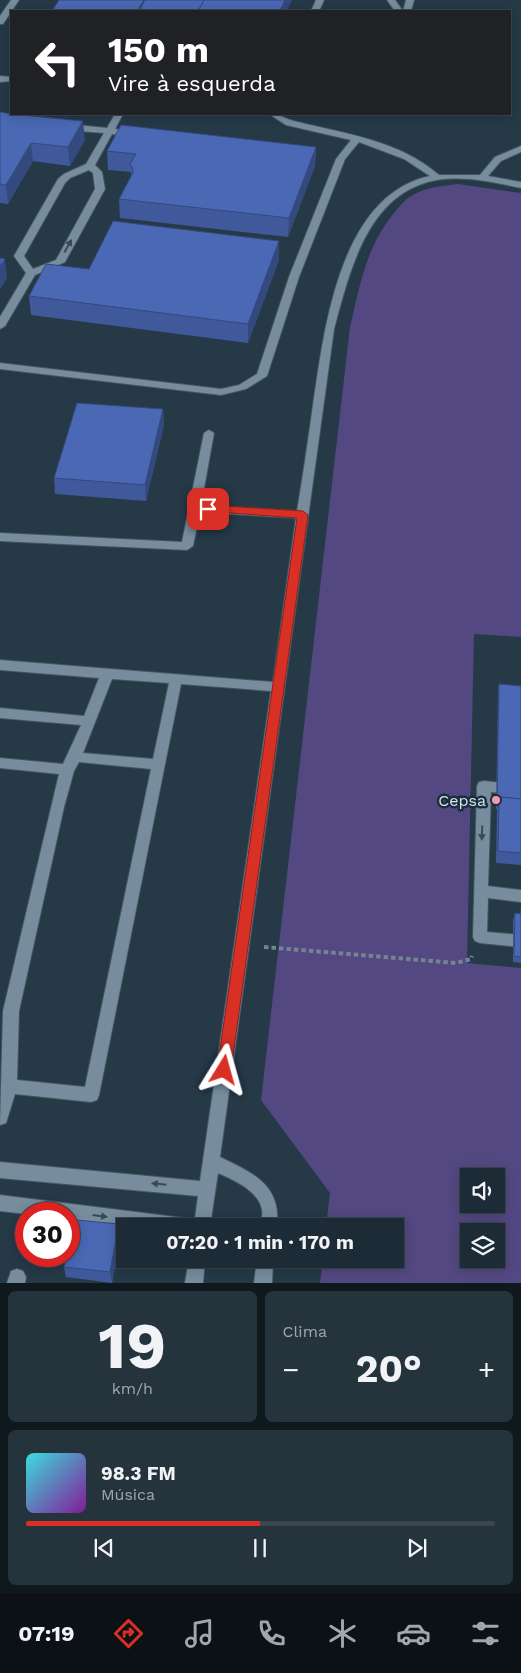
<!DOCTYPE html>
<html lang="pt">
<meta charset="utf-8">
<style>
body{margin:0;font-family:"Work Sans",sans-serif;background:#25333d;color:#f1f3f6;height:100vh;display:flex;flex-direction:column;font-size:19px;white-space:nowrap}
*{box-sizing:border-box;margin:0}
p{font-size:16px;color:#a0a7ad}
.icon{flex:none;width:28px;height:28px;fill:none;stroke:currentColor;stroke-width:2;stroke-linecap:round;stroke-linejoin:round}
.map{position:relative;height:1283px;overflow:hidden}
.panel{display:flex;flex-direction:column;gap:8px;padding:8px;background:#0f181d;flex:1}
.panel>*{flex:none}
.guide{position:absolute;left:10px;top:10px;width:501px;height:105px;border-radius:0px;box-shadow:0 2px 12px #0003,0 0 0 1px #3a4750;background:#202124;color:#fff;overflow:hidden}
.buttons{position:absolute;left:460px;top:1168px;display:grid;gap:10px}
.buttons a{display:grid;place-items:center;width:45px;height:45px;border-radius:0px;background:#1c2b35;box-shadow:0 2px 12px #0003,0 0 0 1px #3a4750;font-size:25px}
.speed{position:absolute;left:15px;top:1202px;display:flex;gap:10px;font-size:25px;font-weight:700;text-align:center}
.speed>*{display:grid;place-content:center;width:65px;height:65px;border-radius:50%;background:#1c2b35;box-shadow:0 2px 12px #0003,0 0 0 1px #3a4750;line-height:1}
.speed .limit{border:8px solid #d22;background:#fff;color:#111}
.pin{position:absolute;display:grid;place-items:center;width:42px;height:42px;color:#fff;margin:-21px;border-radius:10px;box-shadow:0 2px 8px #0006}
.me{position:absolute;width:55px;margin:-28px;rotate:8deg;stroke-linejoin:round;filter:drop-shadow(0 0 4px #0008)}
.turn{display:flex;align-items:center;gap:18px;height:105px;padding:0 15px;font-size:22px}
.turn .icon{width:65px;height:65px;stroke-width:2.5}
.turn b{display:block;font-size:35px;line-height:42px}
.big{font-size:38px;font-weight:700;line-height:1.1}
.panel .widget{flex:1;display:flex;flex-direction:column;justify-content:center;gap:8px;min-width:0;padding:0 18px;border-radius:8px;background:#25333d}
.panel .dial{align-items:center;gap:0}
.dial b{font-size:65px;line-height:1}
.song{display:flex;align-items:center;gap:15px}
.cover{width:60px;height:60px;border-radius:8px;background:linear-gradient(135deg,hsl(180 70% 55%),hsl(290 70% 35%))}
.played{height:5px;border-radius:2px;background:linear-gradient(90deg,#d93025 50%,#3a4750 50%)}
.keys{display:flex;justify-content:space-around;direction:ltr}
.heat{display:flex;justify-content:space-between;align-items:center;font-size:28px;direction:ltr}
.panel .tiles{flex:1;display:grid;gap:8px;grid-template-columns:1fr 1fr}
.widget:last-child{grid-column:span 2}
.trip{position:absolute;left:116px;top:1218px;width:288px;height:50px;border-radius:0px;background:#1c2b35;box-shadow:0 2px 12px #0003,0 0 0 1px #3a4750;font-weight:700;line-height:50px;text-align:center}
.tab-bar{display:flex;height:80px;justify-content:space-around;align-items:center;background:#0b1115;color:#a0a7ad}
.tab-bar .icon{width:35px;height:35px}
.tab-bar .current{color:#d93025}
.tab-bar b{font-size:22px;color:#f1f3f6}
.map>svg:first-child{display:block}
</style>
<div class="map">
<svg width="521" height="1283" viewBox="0 0 521 1283">
<rect width="100%" height="100%" fill="#253947"/>
<path fill="#534881" fill-rule="evenodd" d="M 458,184 L 521,193 L 521,637 L 474,634 L 467,963 L 521,968 L 521,1283 L 320,1283 L 323,1259 L 395,1259 L 395,1226 L 326,1226 L 330,1193 L 261,1100 L 350,327 C 360,285 366,247 394,213 C 400,206 405,199 413,195 C 426,187 443,186 458,184 ZM 469,1176 L 496,1176 L 496,1204 L 469,1204 ZM 469,1231 L 496,1231 L 496,1259 L 469,1259 Z"/>
<g fill="none" stroke-linecap="round" stroke-linejoin="round">
<defs>
<g id="minor">
<path d="M 11,0 L 19,0 L 3,24 L 0,24 L 0,16 Z"/>
<path d="M 316,0 L 324,0 L 319,11 L 311,11 Z"/>
<path d="M 387,0 L 395,0 L 403,11 L 395,11 Z"/>
<path d="M 406,0 L 414,0 L 411,11 L 403,11 Z"/>
<path d="M 0,76 L 11,77 L 11,81 L 0,82 Z"/>
<path d="M 115,114 L 123,114 L 115,129 L 134,131 L 138,134 L 134,137 L 112,134 L 95,165 L 102,172 L 105,189 L 65,262 L 35,275 L 5,326 L 0,329 L 0,317 L 26,273 L 14,256 L 58,179 L 64,174 L 86,164 L 104,133 L 67,130 L 63,127 L 67,124 L 107,128 ZM 89,170 L 93,173 L 95,189 L 56,260 L 33,269 L 24,256 L 65,183 L 70,178 Z"/>
<path d="M 269,114 C 280,114 287,120 298,122 C 347,134 400,141 439,175 L 480,175 L 495,157 L 521,146 L 521,152 L 501,161 L 488,176 L 521,182 L 521,188 C 489,181 450,172 419,185 C 364,206 348,278 334,329 L 220,1157 C 252,1173 281,1184 277,1226 L 261,1226 C 261,1221 263,1216 262,1210 C 259,1191 234,1180 218,1173 L 210,1226 L 194,1226 L 198,1196 L 0,1178 L 0,1162 L 200,1181 L 271,691 L 181,684 L 99,1095 L 97,1100 L 91,1102 L 15,1094 L 6,1123 L 0,1125 L 3,1011 L 59,774 L 0,768 L 0,758 L 63,764 L 81,725 L 0,718 L 0,708 L 84,716 L 99,678 L 0,670 L 0,660 L 273,682 L 296,518 L 200,512 L 193,546 L 187,550 L 0,541 L 0,533 L 182,542 L 204,433 L 209,430 L 214,433 L 201,505 L 297,511 C 303,476 308,441 313,405 C 324,331 339,195 430,176 L 404,159 L 359,142 L 345,159 L 299,277 L 267,376 L 246,389 L 221,395 L 0,369 L 0,363 L 221,389 L 239,385 L 257,374 L 289,277 L 336,159 L 351,140 L 286,125 ZM 112,679 L 169,683 L 153,759 L 83,753 ZM 79,762 L 151,769 L 85,1087 L 17,1080 L 19,1011 L 64,807 L 74,771 Z"/>
<path d="M 484,781 L 521,785 L 521,795 L 491,792 L 488,886 L 521,890 L 521,902 L 488,898 L 487,932 L 521,935 L 521,947 L 480,943 L 475,941 L 473,937 L 477,786 L 479,782 Z"/>
<path d="M 0,1195 L 184,1218 L 190,1220 L 192,1226 L 125,1227 L 69,1220 L 69,1214 L 26,1214 L 0,1211 Z"/>
<path d="M 189,1259 L 205,1259 L 203,1283 L 185,1283 Z"/>
<path d="M 257,1259 L 273,1259 L 272,1283 L 254,1283 Z"/>
<path d="M 17,1269 L 23,1271 L 26,1277 L 25,1283 L 7,1283 L 11,1271 Z"/>
</g>
</defs>
<use href="#minor" stroke="#455661" stroke-width="2"/>
<path stroke="#748490" stroke-width="4" stroke-dasharray="4.5 3" stroke-linecap="butt" d="M 264,947 L 456,963 L 471,959 L 472,956"/>
<use href="#minor" fill="#778d9e" fill-rule="evenodd"/>
</g>
<g fill="#40599b">
<path d="M 0,112 L 85,140 L 70,166 L 33,161 L 8,204 L 0,203 Z"/>
<path d="M 316,147 L 315,166 L 288,237 L 120,218 L 119,199 L 131,176 L 131,172 L 108,170 L 107,151 Z"/>
<path d="M 279,241 L 279,260 L 248,343 L 31,315 L 29,296 L 89,269 Z"/>
<path d="M 163,409 L 164,425 L 146,501 L 55,494 L 54,478 Z"/>
<path d="M 499,684 L 521,686 L 521,865 L 496,863 L 497,809 L 496,809 L 498,690 Z"/>
<path d="M 521,908 L 521,963 L 513,962 L 513,920 L 515,913 L 520,914 Z"/>
<path d="M 119,1224 L 121,1234 L 112,1283 L 66,1277 L 64,1267 Z"/>
</g>
<g fill="#34497e">
<path d="M 144,0 L 155,0 L 148,11 L 137,11 Z"/>
<path d="M 285,0 L 292,0 L 287,11 L 280,11 Z"/>
<path d="M 83,121 L 85,140 L 70,166 L 68,147 Z"/>
<path d="M 31,143 L 33,161 L 8,204 L 6,185 Z"/>
<path d="M 316,147 L 315,166 L 288,237 L 289,218 Z"/>
<path d="M 279,241 L 279,260 L 248,343 L 248,324 Z"/>
<path d="M 5,259 L 7,278 L 0,290 L 0,267 Z"/>
<path d="M 163,409 L 164,425 L 146,501 L 145,485 Z"/>
<path d="M 119,1224 L 121,1234 L 112,1283 L 110,1272 Z"/>
</g>
<g fill="#4a68b4" stroke="#34497e">
<path d="M 59,0 L 144,0 L 137,11 L 52,11 Z"/>
<path d="M 145,0 L 204,0 L 198,11 L 139,11 Z"/>
<path d="M 204,0 L 285,0 L 280,11 L 198,11 Z"/>
<path d="M 0,112 L 11,114 L 83,121 L 68,147 L 31,143 L 6,185 L 0,184 Z"/>
<path d="M 121,125 L 316,147 L 289,218 L 119,199 L 133,173 L 133,168 L 130,164 L 136,154 L 107,151 Z"/>
<path d="M 113,221 L 279,241 L 248,324 L 29,296 L 46,264 L 89,269 Z"/>
<path d="M 0,258 L 5,259 L 0,267 Z"/>
<path d="M 77,403 L 163,409 L 145,485 L 54,478 Z"/>
<path d="M 499,684 L 521,686 L 521,799 L 499,797 L 498,802 L 497,802 Z"/>
<path d="M 499,797 L 521,799 L 521,853 L 498,851 Z"/>
<path d="M 521,911 L 521,957 L 514,956 L 515,913 L 521,914 Z"/>
<path d="M 76,1220 L 119,1224 L 110,1272 L 64,1267 L 67,1256 L 69,1256 L 69,1249 Z"/>
</g>
<defs><path id="oneway-solid" d="M-6-.8H1V-3.2L6.5 0L1 3.2V.8H-6Z" transform="scale(1.25)"/></defs>
<g fill="#374a59">
<use href="#oneway-solid" transform="translate(68 246) rotate(-61)"/>
<use href="#oneway-solid" transform="translate(482 833) rotate(92)"/>
<use href="#oneway-solid" transform="translate(159 1184) rotate(-174)"/>
<use href="#oneway-solid" transform="translate(100 1216) rotate(7)"/>
</g>
<path fill="#d93025" stroke="#8d1f18" d="M 208,505 L 303,511 L 308,515 L 231,1070 L 229,1075 L 224,1076 L 219,1075 L 217,1070 L 297,518 L 204,511 L 202,509 Z"/>
<circle fill="#f39aac" stroke="#1b2e3c" stroke-width="2" cx="496" cy="800" r="5"/>
<g text-anchor="middle" dominant-baseline="central" stroke-width="5" stroke-linejoin="round" paint-order="stroke">
<g font-size="16" fill="#d6e2eb" stroke="#1b2e3c" text-anchor="end">
<text x="486" y="800">Cepsa</text>
</g>
</g>
</svg>
<div class="buttons">
<a><svg class="icon" aria-label="sound" viewBox="0 0 24 24"><path d="M4 9h4l5-4v14l-5-4H4zM17 9q2 3 0 6"/></svg></a>
<a><svg class="icon" aria-label="layers" viewBox="0 0 24 24"><path d="M12 4l9 5-9 5-9-5zM3 14l9 5 9-5"/></svg></a>
</div>
<div class="speed"><div class="limit">30</div></div>
<div class="pin" style="left:208px;top:509px;background:#d93025"><svg class="icon" aria-label="arrive" viewBox="0 0 24 24"><path d="M6 21V4h12l-3 4 3 4H6"/></svg></div>
<svg class="me" style="left:224px;top:1070px" viewBox="-20 -20 40 40"><path d="M0-17L14 15 0 8-14 15z" fill="#d93025" stroke="#fff" stroke-width="4"/></svg>
<div class="trip">07:20 · 1 min · 170 m</div>
<div class="guide">
<div class="turn"><svg class="icon" aria-label="left" viewBox="0 0 24 24"><path d="M17 20v-9H6M10 6l-5 5 5 5"/></svg><div><b>150 m</b>Vire à esquerda</div></div>
</div>
</div>
<section class="panel">
<div class="tiles">
<div class="widget dial"><b>19</b><p>km/h</p></div>
<div class="widget"><p>Clima</p>
<div class="heat"><a>−</a><b class="big">20°</b><a>+</a></div>
</div>
<div class="widget">
<div class="song"><i class="cover"></i><div><b>98.3 FM</b><p>Música</p></div></div>
<div class="played"></div>
<div class="keys"><svg class="icon" aria-label="previous" viewBox="0 0 24 24"><path d="M18 5L8 12l10 7zM5 5v14"/></svg><svg class="icon" aria-label="pause" viewBox="0 0 24 24"><path d="M8 5v14M16 5v14"/></svg><svg class="icon" aria-label="next" viewBox="0 0 24 24"><path d="M6 5l10 7-10 7zM19 5v14"/></svg></div>
</div>
</div>
</section>
<nav class="tab-bar">
<b>07:19</b>
<svg class="icon current" aria-label="directions" viewBox="0 0 24 24"><path d="M12 3l9 9-9 9-9-9zM9 14v-3h6M13 9l2 2-2 2"/></svg>
<svg class="icon" aria-label="music" viewBox="0 0 24 24"><path d="M9 18V5l10-2v13"/><circle cx="6" cy="18" r="3"/><circle cx="16" cy="16" r="3"/></svg>
<svg class="icon" aria-label="phone" viewBox="0 0 24 24"><path d="M5 4h4l2 5-3 2q2 4 5 5l2-3 5 2v4C11 20 4 13 5 4z"/></svg>
<svg class="icon" aria-label="climate" viewBox="0 0 24 24"><path d="M12 3v18M4 7l16 10M4 17L20 7"/></svg>
<svg class="icon" aria-label="car" viewBox="0 0 24 24"><path d="M5 17H2v-5l4-1 3-4h7l3 4 3 1v5h-3M9 17h6M6 11h13"/><circle cx="7" cy="17" r="2"/><circle cx="17" cy="17" r="2"/></svg>
<svg class="icon" aria-label="filters" viewBox="0 0 24 24"><path d="M4 7h16M4 17h16"/><circle cx="9" cy="7" r="2"/><circle cx="15" cy="17" r="2"/></svg>
</nav>
